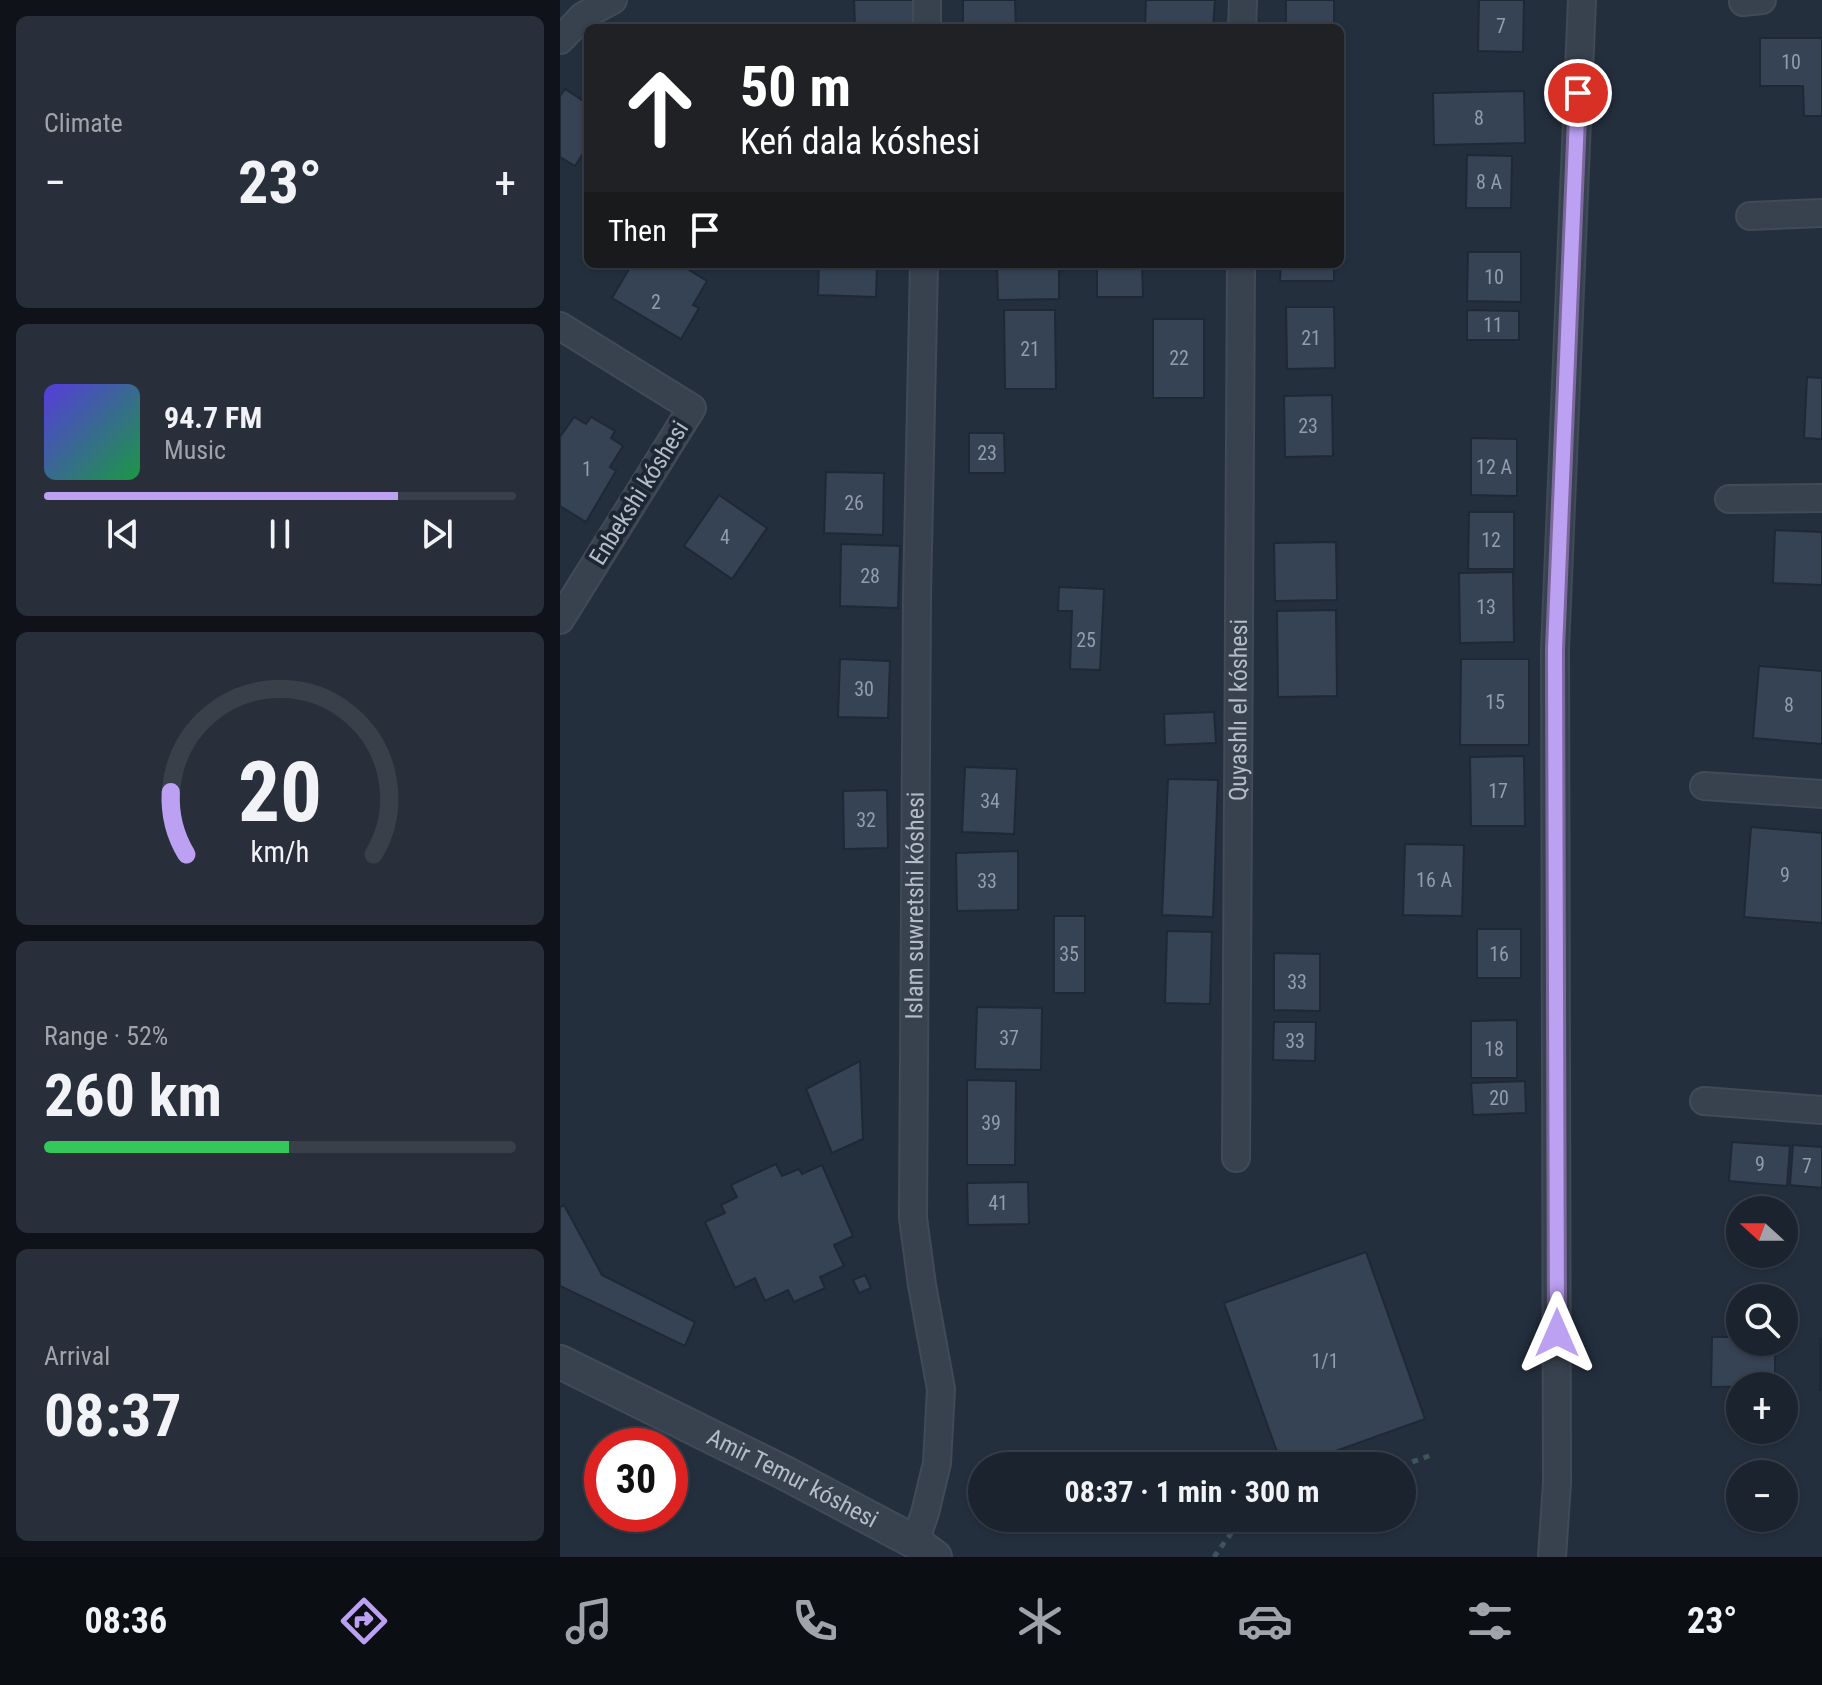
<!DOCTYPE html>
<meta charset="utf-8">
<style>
body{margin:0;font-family:"Roboto Condensed",sans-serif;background:#282f3a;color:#f1f3f6;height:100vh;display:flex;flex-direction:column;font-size:30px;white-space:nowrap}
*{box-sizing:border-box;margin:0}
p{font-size:26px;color:#a0a4aa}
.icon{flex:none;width:44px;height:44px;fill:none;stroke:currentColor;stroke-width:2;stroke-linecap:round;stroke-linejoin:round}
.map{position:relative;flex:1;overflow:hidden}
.sheet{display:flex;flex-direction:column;gap:16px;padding:16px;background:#0f1319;width:560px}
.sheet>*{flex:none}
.guide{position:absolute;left:24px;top:24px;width:760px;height:244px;border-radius:12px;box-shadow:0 2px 6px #0004,0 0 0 2px #39404a;background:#202124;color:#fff;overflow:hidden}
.needle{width:52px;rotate:291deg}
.controls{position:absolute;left:1166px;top:1196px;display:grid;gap:16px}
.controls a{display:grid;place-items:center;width:72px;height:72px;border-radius:50%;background:#1b232e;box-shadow:0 2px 6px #0004,0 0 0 2px #39404a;font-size:40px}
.speed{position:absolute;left:24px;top:1428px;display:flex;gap:16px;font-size:40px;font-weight:700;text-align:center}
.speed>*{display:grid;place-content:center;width:104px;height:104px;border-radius:50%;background:#1b232e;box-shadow:0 2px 6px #0004,0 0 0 2px #39404a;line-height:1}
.speed .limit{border:12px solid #d22;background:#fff;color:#111}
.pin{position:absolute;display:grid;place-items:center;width:68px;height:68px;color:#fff;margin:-34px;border:4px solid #fff;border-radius:50%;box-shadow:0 2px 8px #0007}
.me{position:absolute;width:88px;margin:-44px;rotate:0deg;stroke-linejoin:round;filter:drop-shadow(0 0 6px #0008)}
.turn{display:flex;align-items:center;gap:28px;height:168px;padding:0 24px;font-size:36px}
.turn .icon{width:104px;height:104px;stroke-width:2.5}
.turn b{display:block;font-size:56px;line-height:68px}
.then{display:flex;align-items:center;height:76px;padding:0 24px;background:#0003;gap:16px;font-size:30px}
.big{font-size:60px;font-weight:700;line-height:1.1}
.sheet .card{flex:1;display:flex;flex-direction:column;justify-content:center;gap:12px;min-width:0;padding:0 28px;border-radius:12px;background:#282f3a}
.sheet .dial{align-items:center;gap:0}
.dial svg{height:208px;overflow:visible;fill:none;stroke:#39404a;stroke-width:7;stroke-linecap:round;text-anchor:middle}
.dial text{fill:#f1f3f6;stroke:none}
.song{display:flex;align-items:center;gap:24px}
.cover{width:96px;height:96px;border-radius:12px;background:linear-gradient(135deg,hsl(250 70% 55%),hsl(140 70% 35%))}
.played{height:8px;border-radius:4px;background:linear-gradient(90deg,#bca0f2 75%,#39404a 75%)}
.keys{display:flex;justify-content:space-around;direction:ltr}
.heat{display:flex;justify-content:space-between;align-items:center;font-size:44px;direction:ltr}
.charge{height:12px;border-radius:6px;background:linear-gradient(90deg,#34c759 52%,#39404a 0)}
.trip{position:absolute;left:408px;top:1452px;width:448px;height:80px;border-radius:40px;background:#1b232e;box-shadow:0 2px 6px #0004,0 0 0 2px #39404a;font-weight:700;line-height:80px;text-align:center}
.tabs{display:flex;height:128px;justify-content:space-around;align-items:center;background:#0b0e12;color:#a0a4aa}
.tabs .icon{width:56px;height:56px}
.tabs .selected{color:#bca0f2}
.tabs b{font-size:36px;color:#f1f3f6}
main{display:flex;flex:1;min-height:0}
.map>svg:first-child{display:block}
</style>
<main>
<section class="sheet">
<div class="card"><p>Climate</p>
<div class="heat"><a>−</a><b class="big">23°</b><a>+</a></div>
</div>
<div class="card">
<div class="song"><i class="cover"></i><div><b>94.7 FM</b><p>Music</p></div></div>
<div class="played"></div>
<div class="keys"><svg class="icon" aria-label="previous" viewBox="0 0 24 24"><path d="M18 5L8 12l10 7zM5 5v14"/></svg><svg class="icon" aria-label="pause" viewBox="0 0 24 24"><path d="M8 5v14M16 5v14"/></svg><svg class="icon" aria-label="next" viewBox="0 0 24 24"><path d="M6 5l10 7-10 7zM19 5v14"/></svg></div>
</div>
<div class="card dial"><svg viewBox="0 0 100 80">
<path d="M14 69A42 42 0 1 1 86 69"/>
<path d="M14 69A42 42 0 0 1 8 45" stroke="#bca0f2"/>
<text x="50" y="56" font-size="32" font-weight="700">20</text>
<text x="50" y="72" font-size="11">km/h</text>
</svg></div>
<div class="card"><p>Range · 52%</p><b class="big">260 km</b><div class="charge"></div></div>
<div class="card"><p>Arrival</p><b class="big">08:37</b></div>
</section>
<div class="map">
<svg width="1262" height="1557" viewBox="0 0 1262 1557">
<rect width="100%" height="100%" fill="#242f3e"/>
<g fill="#364354" stroke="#1f2835" stroke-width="2">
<path d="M 294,0 L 354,0 L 355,28 L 295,28 Z"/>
<path d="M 403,0 L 455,0 L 456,28 L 403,28 Z"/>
<path d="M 586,0 L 655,0 L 653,28 L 585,28 Z"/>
<rect x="726" y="0" width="48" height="28"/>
<path d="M 919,0 L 964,0 L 963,52 L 918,51 Z"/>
<path d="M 1200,38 L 1262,38 L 1262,116 L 1244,116 L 1243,86 L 1200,86 Z"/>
<path d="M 5,89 L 28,104 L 28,146 L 15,166 L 0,157 L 0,96 Z"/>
<path d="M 964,91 L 965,143 L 874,145 L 873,93 Z"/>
<path d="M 907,155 L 952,156 L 951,208 L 906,208 Z"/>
<path d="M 908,252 L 961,252 L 961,302 L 907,301 Z"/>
<path d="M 72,264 L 132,264 L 129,270 L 147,281 L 133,305 L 139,308 L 121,339 L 52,298 Z"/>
<path d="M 259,264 L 317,264 L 316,297 L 258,295 Z"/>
<path d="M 437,264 L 499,264 L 499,299 L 438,300 Z"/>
<path d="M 537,264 L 582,264 L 583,297 L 537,297 Z"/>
<path d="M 721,264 L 774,264 L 774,281 L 720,281 Z"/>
<path d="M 726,307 L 774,307 L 775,368 L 727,369 Z"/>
<path d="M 444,310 L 495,310 L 496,389 L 445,389 Z"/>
<path d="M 907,310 L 959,311 L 959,340 L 907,340 Z"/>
<rect x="593" y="319" width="51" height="79"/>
<path d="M 1247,377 L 1262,378 L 1262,439 L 1244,438 Z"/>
<path d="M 772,395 L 773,456 L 725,457 L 724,396 Z"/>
<path d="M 14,417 L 26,424 L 31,417 L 55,431 L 51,438 L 63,446 L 50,467 L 56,471 L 26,522 L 0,506 L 0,437 Z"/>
<path d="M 409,433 L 444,433 L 445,473 L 409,473 Z"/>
<path d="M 911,438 L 957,439 L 957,496 L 911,495 Z"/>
<path d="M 266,472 L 324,473 L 323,535 L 264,533 Z"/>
<path d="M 159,495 L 207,528 L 172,579 L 124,546 Z"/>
<path d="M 909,512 L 954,512 L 954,569 L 908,569 Z"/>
<path d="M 1215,530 L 1262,532 L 1262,585 L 1213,583 Z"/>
<path d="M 776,542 L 777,600 L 715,601 L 714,543 Z"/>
<path d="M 281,544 L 340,546 L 338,608 L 280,606 Z"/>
<path d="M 953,572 L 954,642 L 900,643 L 899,573 Z"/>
<path d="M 499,587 L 544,589 L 540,670 L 510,669 L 512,611 L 498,611 Z"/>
<path d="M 776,610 L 777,696 L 718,697 L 717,611 Z"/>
<path d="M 280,659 L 330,661 L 328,718 L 278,717 Z"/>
<path d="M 901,659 L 969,659 L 969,745 L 900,745 Z"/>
<path d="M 1199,666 L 1262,671 L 1262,744 L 1193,738 Z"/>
<path d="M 654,712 L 656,743 L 605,745 L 604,714 Z"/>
<path d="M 964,756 L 965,826 L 911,826 L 910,757 Z"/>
<path d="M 405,767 L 457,769 L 454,834 L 402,832 Z"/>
<path d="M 608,779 L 658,780 L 653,917 L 602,915 Z"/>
<path d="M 327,790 L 328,848 L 284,849 L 283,791 Z"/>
<path d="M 1191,827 L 1262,833 L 1262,923 L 1184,917 Z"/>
<path d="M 845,844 L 904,845 L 902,916 L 843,915 Z"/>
<path d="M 458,851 L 458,910 L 397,911 L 396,853 Z"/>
<rect x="494" y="916" width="31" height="77"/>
<rect x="917" y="929" width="44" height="49"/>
<path d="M 607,931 L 652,932 L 650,1004 L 605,1003 Z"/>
<path d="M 714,953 L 760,954 L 760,1011 L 714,1010 Z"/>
<path d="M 417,1007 L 482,1008 L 481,1070 L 415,1069 Z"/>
<path d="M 957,1020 L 957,1078 L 911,1078 L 911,1021 Z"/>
<path d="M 714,1022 L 756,1022 L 755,1061 L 713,1060 Z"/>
<path d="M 300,1061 L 303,1139 L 272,1153 L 246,1089 Z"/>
<path d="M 407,1080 L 456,1081 L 455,1165 L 407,1165 Z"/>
<path d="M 965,1081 L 966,1113 L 913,1115 L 911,1083 Z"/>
<path d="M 1172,1142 L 1230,1146 L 1227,1186 L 1169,1181 Z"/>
<path d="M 1233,1145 L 1262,1147 L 1262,1188 L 1230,1185 Z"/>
<path d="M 216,1164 L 222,1176 L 239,1169 L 242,1174 L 262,1165 L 293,1236 L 274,1245 L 284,1266 L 260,1277 L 265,1288 L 234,1302 L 228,1290 L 205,1301 L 195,1278 L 175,1288 L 145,1222 L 165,1213 L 161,1205 L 177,1197 L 171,1185 Z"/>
<path d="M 468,1182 L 469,1224 L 408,1225 L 407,1183 Z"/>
<path d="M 4,1205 L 42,1275 L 135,1322 L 125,1346 L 0,1286 L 0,1207 Z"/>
<path d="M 806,1252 L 865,1419 L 734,1466 L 722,1466 L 664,1303 Z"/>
<path d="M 305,1275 L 311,1288 L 299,1293 L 293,1280 Z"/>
<path d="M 1152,1337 L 1180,1337 L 1180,1342 L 1215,1342 L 1215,1386 L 1151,1387 Z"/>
<rect x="1260" y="1339" width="2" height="51"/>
</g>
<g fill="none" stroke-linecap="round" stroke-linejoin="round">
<defs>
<g id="minor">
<path d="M 1183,2 L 1202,0"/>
<path d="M 367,28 L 367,0"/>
<path d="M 682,28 L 683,0"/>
<path d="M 0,40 L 23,16 L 53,0"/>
<path d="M 1190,216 L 1262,213"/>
<path d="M 0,326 L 132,408 L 0,620"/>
<path d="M 1169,499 L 1262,498"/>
<path d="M 1144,786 L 1262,794"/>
<path d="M 1144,1101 L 1262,1110"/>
<path id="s1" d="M 676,1158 L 681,264"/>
<path id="s2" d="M 355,1542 L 365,1513 L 377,1463 L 381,1389 L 362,1285 L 353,1218 L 357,594 L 364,264"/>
<path d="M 992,1557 L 997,1483 L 995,649 L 1022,0"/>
</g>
<g id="tertiary">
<path id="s3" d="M 0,1362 L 225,1473 L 355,1542 L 375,1557"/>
</g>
</defs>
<use href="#minor" stroke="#414a57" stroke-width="30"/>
<use href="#tertiary" stroke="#414a57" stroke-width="36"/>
<g stroke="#3f5557" stroke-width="5" stroke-dasharray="6 6" stroke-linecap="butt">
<path d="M 841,1466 L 874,1454"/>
<path d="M 654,1557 L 677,1525 L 696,1518"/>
</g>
<use href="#minor" stroke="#38414e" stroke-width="26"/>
<use href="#tertiary" stroke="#38414e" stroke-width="32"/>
</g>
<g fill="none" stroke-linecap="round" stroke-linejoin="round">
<defs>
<path id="route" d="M 997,1333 L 995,649 L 1018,93"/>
</defs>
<use href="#route" stroke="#7a689d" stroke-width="20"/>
<use href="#route" stroke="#bca0f2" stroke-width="14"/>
</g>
<g text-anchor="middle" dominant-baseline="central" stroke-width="8" stroke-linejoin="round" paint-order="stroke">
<g font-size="20" fill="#929caa">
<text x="941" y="26">7</text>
<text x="1231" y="62">10</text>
<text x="919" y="118">8</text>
<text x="929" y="182">8 А</text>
<text x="934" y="277">10</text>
<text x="96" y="302">2</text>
<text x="933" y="325">11</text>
<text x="751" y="338">21</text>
<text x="470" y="349">21</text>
<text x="619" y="358">22</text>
<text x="748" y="426">23</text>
<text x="427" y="453">23</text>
<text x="934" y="467">12 А</text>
<text x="27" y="469">1</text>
<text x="294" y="503">26</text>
<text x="165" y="537">4</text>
<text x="931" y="540">12</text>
<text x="310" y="576">28</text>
<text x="926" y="607">13</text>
<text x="526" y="640">25</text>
<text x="304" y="689">30</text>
<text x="935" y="702">15</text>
<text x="1229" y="705">8</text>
<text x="938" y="791">17</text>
<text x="430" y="801">34</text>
<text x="306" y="820">32</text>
<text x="1225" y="875">9</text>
<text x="874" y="880">16 А</text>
<text x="427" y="881">33</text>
<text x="509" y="954">35</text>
<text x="939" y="954">16</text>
<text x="737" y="982">33</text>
<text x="449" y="1038">37</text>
<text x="735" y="1041">33</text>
<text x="934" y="1049">18</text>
<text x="939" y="1098">20</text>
<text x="431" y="1123">39</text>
<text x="1200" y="1164">9</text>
<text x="1247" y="1166">7</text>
<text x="438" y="1203">41</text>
<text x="765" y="1361">1/1</text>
</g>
<g font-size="24" fill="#b4bcc9" stroke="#1d2633">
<text transform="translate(79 493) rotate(-58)">Enbekshi kóshesi</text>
<text stroke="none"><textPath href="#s1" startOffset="448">Quyashlı el kóshesi</textPath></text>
<text stroke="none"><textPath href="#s2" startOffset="642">Islam suwretshi kóshesi</textPath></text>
<text stroke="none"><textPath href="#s3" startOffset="260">Amir Temur kóshesi</textPath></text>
</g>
</g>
</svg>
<div class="controls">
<a><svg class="needle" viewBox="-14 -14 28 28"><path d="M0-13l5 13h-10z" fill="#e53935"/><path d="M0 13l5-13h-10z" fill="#a0a4aa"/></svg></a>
<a><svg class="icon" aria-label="search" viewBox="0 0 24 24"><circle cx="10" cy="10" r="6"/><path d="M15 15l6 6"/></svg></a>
<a>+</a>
<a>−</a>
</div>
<div class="speed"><div class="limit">30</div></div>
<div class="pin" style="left:1018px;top:93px;background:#d93025"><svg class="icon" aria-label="arrive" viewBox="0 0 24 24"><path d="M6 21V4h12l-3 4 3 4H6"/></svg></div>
<svg class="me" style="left:997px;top:1333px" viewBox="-20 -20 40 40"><path d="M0-17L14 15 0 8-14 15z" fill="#bca0f2" stroke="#fff" stroke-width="4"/></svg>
<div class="trip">08:37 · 1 min · 300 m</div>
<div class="guide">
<div class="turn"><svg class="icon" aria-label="ahead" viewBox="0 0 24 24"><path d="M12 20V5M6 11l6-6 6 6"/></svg><div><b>50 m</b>Keń dala kóshesi</div></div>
<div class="then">Then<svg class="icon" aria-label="arrive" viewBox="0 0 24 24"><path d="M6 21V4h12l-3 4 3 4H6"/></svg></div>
</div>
</div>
</main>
<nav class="tabs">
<b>08:36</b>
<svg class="icon selected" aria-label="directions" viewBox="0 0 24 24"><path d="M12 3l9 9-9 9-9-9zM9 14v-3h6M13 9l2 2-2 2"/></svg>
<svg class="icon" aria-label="music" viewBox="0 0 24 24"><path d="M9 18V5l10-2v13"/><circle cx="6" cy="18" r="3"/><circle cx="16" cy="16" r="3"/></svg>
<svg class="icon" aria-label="phone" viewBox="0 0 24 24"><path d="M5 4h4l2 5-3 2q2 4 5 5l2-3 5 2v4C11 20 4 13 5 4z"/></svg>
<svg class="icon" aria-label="climate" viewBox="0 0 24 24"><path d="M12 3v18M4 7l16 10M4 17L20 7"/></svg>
<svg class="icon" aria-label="car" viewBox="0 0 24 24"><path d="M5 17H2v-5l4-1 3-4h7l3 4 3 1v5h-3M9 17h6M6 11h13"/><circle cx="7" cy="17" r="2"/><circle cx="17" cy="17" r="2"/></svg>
<svg class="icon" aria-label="filters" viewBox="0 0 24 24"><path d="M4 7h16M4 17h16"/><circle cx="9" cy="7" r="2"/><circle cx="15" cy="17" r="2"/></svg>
<b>23°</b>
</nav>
